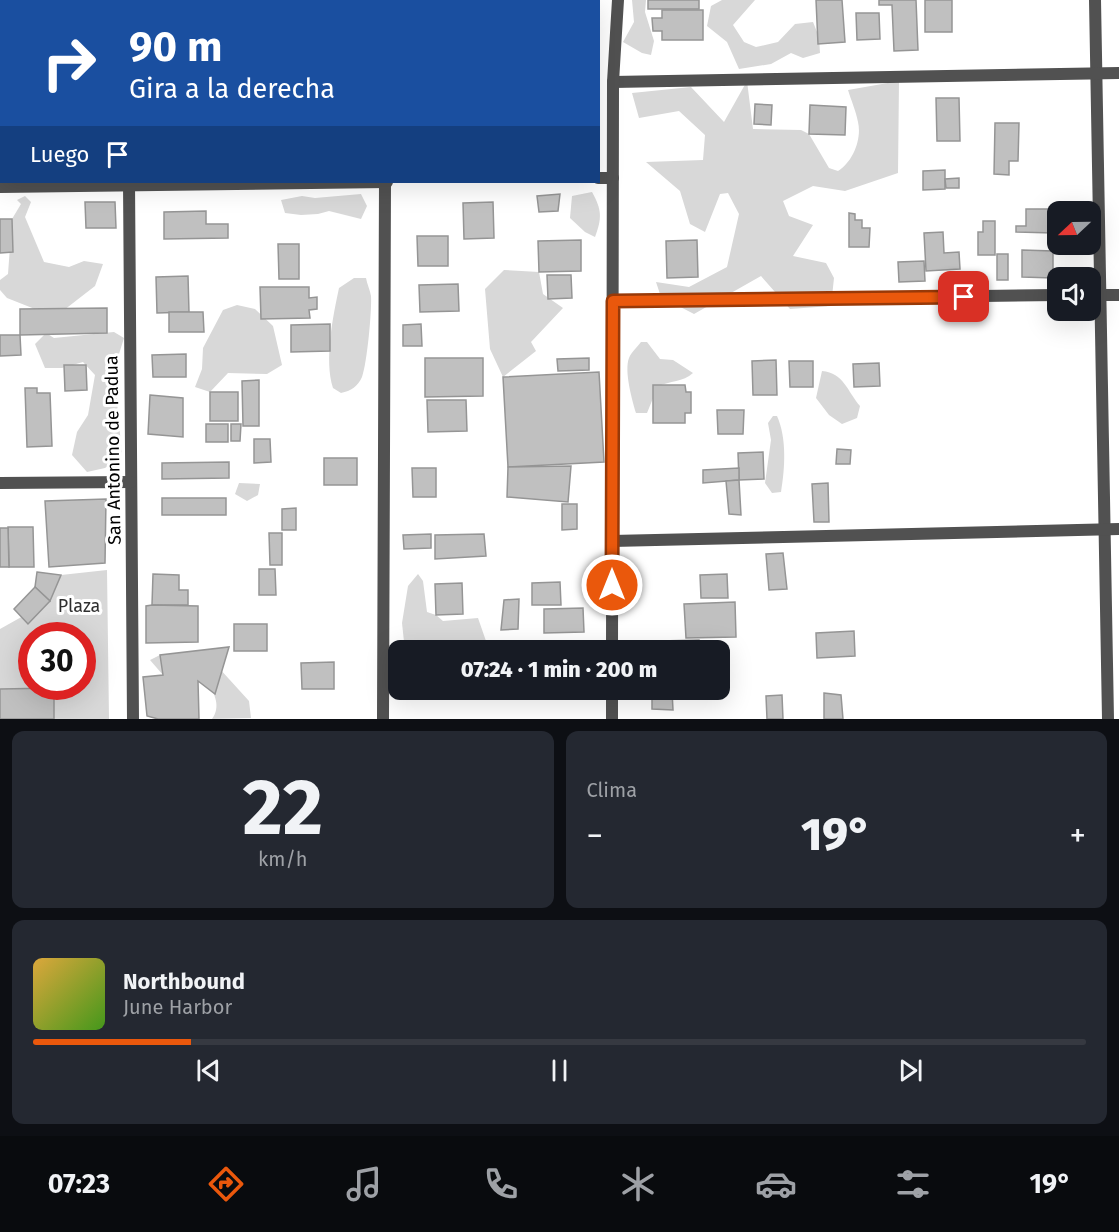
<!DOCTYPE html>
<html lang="es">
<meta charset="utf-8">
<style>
body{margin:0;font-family:"Fira Sans",sans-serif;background:#242831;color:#f1f3f6;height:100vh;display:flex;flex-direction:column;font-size:22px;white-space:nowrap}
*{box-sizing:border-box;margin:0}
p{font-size:20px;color:#9ea1a6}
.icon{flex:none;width:33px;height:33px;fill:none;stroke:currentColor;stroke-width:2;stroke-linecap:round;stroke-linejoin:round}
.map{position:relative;height:719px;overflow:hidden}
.panel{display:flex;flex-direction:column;gap:12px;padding:12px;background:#0d0f14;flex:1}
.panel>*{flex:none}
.guide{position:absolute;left:0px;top:0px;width:600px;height:183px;box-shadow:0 6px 24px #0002;background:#1a4fa0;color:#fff;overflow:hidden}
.needle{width:39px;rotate:248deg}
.buttons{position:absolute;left:1047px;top:201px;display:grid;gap:12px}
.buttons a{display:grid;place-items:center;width:54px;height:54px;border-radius:12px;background:#171b24;box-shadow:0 6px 24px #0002;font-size:30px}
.speed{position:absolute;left:18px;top:622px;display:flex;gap:12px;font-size:30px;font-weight:700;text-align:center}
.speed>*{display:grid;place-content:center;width:78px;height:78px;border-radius:50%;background:#171b24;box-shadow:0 6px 24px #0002;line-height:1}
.speed .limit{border:9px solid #d22;background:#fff;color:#111}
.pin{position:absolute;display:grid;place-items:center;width:51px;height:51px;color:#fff;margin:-26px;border-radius:12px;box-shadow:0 3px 9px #0006}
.me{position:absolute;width:66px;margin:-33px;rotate:0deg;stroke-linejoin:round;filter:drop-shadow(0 0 4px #0008)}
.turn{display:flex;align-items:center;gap:21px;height:126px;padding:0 30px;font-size:27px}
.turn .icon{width:78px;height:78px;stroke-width:2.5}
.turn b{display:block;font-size:42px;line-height:51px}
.then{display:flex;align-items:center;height:57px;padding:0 30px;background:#0003;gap:12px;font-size:22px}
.big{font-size:45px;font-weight:800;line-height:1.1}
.panel .tile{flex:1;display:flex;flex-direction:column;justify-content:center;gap:9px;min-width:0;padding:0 21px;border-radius:12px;background:#242831}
.panel .dial{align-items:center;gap:0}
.dial b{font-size:78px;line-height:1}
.song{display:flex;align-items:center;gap:18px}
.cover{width:72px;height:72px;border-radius:9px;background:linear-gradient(135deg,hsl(40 70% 55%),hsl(100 70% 35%))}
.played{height:6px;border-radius:3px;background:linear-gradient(90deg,#ea580c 15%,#363941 15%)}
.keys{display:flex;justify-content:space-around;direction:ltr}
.heat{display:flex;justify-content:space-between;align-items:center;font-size:33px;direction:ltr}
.panel .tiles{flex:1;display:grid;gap:12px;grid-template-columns:1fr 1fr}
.tile:last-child{grid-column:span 2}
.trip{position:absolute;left:388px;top:640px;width:342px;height:60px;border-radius:12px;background:#171b24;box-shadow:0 6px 24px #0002;font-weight:800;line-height:60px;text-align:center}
.dock{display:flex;height:96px;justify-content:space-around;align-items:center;background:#090b0e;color:#9ea1a6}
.dock .icon{width:42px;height:42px}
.dock .current{color:#ea580c}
.dock b{font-size:27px;color:#f1f3f6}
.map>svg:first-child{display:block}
</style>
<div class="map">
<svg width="1119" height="719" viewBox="0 0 1119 719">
<rect width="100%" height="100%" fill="#fff"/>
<g fill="#d8d8d8" fill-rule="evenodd">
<path d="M 632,0 L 646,0 L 645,12 L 654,41 L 651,55 L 642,53 L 623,42 L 634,22 Z"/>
<path d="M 722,0 L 755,0 L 733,25 L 744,42 L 756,47 L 778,42 L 795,24 L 813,22 L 819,37 L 820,53 L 803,58 L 791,53 L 771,64 L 739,69 L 727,42 L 707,26 L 711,6 Z"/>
<path d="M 747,81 L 753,129 L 801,130 L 809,134 L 829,168 L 838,171 C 853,162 862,139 858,122 C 856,111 851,100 848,90 L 899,81 L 898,173 L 845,191 L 813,186 L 783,201 L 789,216 L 813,225 L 793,256 L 826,263 L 834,278 L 831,306 L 790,309 L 761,276 L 694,314 L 661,297 L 656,282 L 689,287 L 727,267 L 739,214 L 728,193 L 720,194 L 705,232 L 690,224 L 680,191 L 646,162 L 703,160 L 705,135 L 679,111 L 639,118 L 632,93 L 691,87 L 724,122 Z"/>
<path d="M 592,192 C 602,210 602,218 595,237 L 585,232 L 570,218 L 572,196 Z"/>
<path d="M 361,194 L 367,206 L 361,219 L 329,211 L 318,214 L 301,215 L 285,213 L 281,200 L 302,196 L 315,198 Z"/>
<path d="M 25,196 L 31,202 L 25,217 L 44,262 L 69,267 L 84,261 L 103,264 L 95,286 L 55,317 L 7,298 L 0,290 L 0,280 L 8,274 L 12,219 L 21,204 L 17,200 Z"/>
<path d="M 504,270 L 539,272 L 543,294 L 563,308 L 531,342 L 536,351 L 503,377 L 490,349 L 485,289 Z"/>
<path d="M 354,278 L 366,278 C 367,284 370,290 371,296 C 372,310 367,364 362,377 C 358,386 351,391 341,393 L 333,388 C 324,360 333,316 339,288 Z"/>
<path d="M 237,305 L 255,309 L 273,326 L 282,365 L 267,374 L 228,373 L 210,392 L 195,387 L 202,369 L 203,348 L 223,310 Z"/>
<path d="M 114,332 L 124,338 L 114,370 L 122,455 L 105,468 L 87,472 L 72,455 L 77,432 L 88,415 L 95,375 L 83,362 L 62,368 L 45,368 L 35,344 L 46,333 L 54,338 Z"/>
<path d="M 641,342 L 647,342 L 660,359 L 673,360 L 693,373 C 683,382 670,381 658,386 L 647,413 L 636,413 C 632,400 624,371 629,358 C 631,353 637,347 641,342 Z"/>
<path d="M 822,371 C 844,373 847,391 860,406 L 857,418 L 842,424 L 829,415 L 816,398 Z"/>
<path d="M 773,416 L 777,416 C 787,438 785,469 781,492 L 772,493 L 765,483 L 771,440 L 768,423 Z"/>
<path d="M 239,483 L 260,484 L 258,495 L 247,501 L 235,494 Z"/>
<path d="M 107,570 L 109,719 L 54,719 L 53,688 L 0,689 L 0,629 L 50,601 L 61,575 ZM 32,636 L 82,636 L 82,687 L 32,687 Z"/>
<path d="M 418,574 L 423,581 L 427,612 L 436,615 L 443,621 L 478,618 L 486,641 L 457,651 L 405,651 L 402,623 L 408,586 Z"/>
<path d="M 160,655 L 219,668 L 249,701 L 251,718 L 212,719 C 221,707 215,693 207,683 L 163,675 L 150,660 Z"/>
</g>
<g fill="#c0c0c0" stroke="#959595" stroke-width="1.5">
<path d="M 418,0 L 470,0 L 470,1 L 418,2 Z"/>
<rect x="501" y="0" width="96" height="2"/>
<rect x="648" y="0" width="51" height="9"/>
<path d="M 816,0 L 842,0 L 845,42 L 818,44 Z"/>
<path d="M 879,0 L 916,0 L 918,50 L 894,51 L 892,5 L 879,5 Z"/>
<rect x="925" y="0" width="27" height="32"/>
<path d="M 662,10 L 703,10 L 703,40 L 662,40 L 662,31 L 653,31 L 652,18 L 662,18 Z"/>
<path d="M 856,13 L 879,13 L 880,39 L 857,40 Z"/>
<path d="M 936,98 L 959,98 L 960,141 L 937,141 Z"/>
<path d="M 755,104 L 772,105 L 771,125 L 754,124 Z"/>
<path d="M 810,105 L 846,107 L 845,135 L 809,134 Z"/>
<path d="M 995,123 L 1019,123 L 1018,161 L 1009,161 L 1009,175 L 994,174 Z"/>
<path d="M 945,170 L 945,189 L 923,190 L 923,171 Z"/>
<path d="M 959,178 L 959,188 L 946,188 L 945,179 Z"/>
<path d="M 560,194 L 558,211 L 539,212 L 537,196 Z"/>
<path d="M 85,202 L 115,202 L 116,228 L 86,228 Z"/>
<path d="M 493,202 L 494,238 L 464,239 L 463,203 Z"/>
<path d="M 1026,209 L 1053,209 L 1053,233 L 1016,232 L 1016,226 L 1026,226 Z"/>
<path d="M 206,211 L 206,224 L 228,224 L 228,238 L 164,239 L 164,212 Z"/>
<path d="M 849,213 L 855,214 L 855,220 L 862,220 L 862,228 L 870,228 L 869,247 L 849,247 Z"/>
<path d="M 0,219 L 12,219 L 13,252 L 0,253 Z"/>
<path d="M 983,221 L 995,221 L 995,255 L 978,255 L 978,232 L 983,232 Z"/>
<path d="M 943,232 L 944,253 L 959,252 L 960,269 L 926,271 L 924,233 Z"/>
<path d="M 417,236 L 448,236 L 448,266 L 418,266 Z"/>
<path d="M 581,240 L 581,271 L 539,272 L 538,241 Z"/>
<path d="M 697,240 L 698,277 L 667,278 L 666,241 Z"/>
<path d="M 278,244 L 299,244 L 299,279 L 279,279 Z"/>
<path d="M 1022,250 L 1053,251 L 1053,278 L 1022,277 Z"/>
<rect x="997" y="254" width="11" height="26"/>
<path d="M 924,261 L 925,281 L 899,282 L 898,262 Z"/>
<path d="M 547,275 L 571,275 L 572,298 L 548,299 Z"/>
<path d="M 188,276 L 189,312 L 157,313 L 156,277 Z"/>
<path d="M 458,284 L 459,311 L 420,312 L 419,285 Z"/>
<path d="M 260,287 L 309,287 L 309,298 L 317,297 L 317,309 L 309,310 L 310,318 L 261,319 Z"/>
<path d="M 107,308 L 107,333 L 20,335 L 20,309 Z"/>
<path d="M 169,312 L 203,312 L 204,332 L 169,332 Z"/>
<path d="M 330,324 L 330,351 L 291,352 L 291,325 Z"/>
<path d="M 421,324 L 422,346 L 403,346 L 403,325 Z"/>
<path d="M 0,335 L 20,335 L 21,355 L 0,356 Z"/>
<path d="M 186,354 L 186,377 L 153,377 L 152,355 Z"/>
<path d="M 425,358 L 483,358 L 483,396 L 425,397 Z"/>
<path d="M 589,358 L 589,370 L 558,371 L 557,359 Z"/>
<path d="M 776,360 L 777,395 L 753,395 L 752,361 Z"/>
<path d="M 789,361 L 813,361 L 813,387 L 790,387 Z"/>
<path d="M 879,363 L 880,386 L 854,387 L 853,364 Z"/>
<path d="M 64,365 L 86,365 L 87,390 L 65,391 Z"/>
<path d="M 599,372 L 604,462 L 508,467 L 503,377 Z"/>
<path d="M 259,380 L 259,426 L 243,426 L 242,381 Z"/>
<path d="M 653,385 L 685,385 L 686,392 L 691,392 L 691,413 L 685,413 L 685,423 L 653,423 Z"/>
<path d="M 25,388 L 37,388 L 37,393 L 50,393 L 52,446 L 27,447 Z"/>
<rect x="210" y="392" width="28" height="29"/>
<path d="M 150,395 L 183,398 L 183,437 L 148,434 Z"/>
<path d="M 427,400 L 466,400 L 467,431 L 428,432 Z"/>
<path d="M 717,410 L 744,410 L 743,434 L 718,434 Z"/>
<rect x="206" y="424" width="22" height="18"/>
<path d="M 231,424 L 241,424 L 240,441 L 231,441 Z"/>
<path d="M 254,439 L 270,439 L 271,462 L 254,463 Z"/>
<path d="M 837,449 L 851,450 L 850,464 L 836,464 Z"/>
<path d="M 763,452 L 764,479 L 739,480 L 738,453 Z"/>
<rect x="324" y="458" width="33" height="27"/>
<path d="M 229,462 L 229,478 L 162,479 L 162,463 Z"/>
<path d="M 571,466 L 568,502 L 507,497 L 508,467 Z"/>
<path d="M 412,468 L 436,468 L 436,497 L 413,497 Z"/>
<path d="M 739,468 L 739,480 L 703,483 L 703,470 Z"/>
<path d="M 739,480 L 741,515 L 729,514 L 726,481 Z"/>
<path d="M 828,483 L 829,522 L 814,522 L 812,484 Z"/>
<rect x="162" y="498" width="64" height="17"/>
<path d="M 106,499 L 105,563 L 49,567 L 45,501 Z"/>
<path d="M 562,504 L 577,504 L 577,529 L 562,530 Z"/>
<path d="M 296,508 L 296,530 L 282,530 L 282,509 Z"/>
<path d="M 33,527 L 34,567 L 9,567 L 8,527 Z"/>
<path d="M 0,528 L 8,528 L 9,567 L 0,567 Z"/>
<path d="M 269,533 L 282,533 L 282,565 L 270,565 Z"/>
<path d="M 431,534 L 431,548 L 404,549 L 403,535 Z"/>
<path d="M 484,534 L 486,556 L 435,559 L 435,535 Z"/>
<path d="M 783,553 L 787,589 L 769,590 L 766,554 Z"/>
<path d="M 259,569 L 275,569 L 276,595 L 259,595 Z"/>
<path d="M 37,572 L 61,575 L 50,601 L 35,587 Z"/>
<path d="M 153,574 L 179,575 L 179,590 L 188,590 L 188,605 L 152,605 Z"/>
<path d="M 727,574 L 728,598 L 701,598 L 700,575 Z"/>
<path d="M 560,582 L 561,605 L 532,605 L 532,583 Z"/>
<path d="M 462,583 L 463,614 L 436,615 L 435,584 Z"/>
<path d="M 35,587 L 50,601 L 28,624 L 14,609 Z"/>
<path d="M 519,599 L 518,629 L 501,630 L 504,600 Z"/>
<path d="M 735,602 L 736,637 L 686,638 L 684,604 Z"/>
<path d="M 152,605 L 198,606 L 198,642 L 146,643 L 146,606 Z"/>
<path d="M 583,608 L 584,632 L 544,633 L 544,609 Z"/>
<rect x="234" y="624" width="33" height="27"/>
<path d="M 854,631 L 855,656 L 817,658 L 816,633 Z"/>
<path d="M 699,640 L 700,651 L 661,651 L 661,641 Z"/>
<path d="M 229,647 L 215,694 L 198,681 L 199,719 L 158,719 L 147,716 L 143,677 L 163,675 L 160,655 Z"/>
<path d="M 334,662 L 334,689 L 302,689 L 301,663 Z"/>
<path d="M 54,688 L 54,719 L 0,719 L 0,689 Z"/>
<path d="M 652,691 L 672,691 L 673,710 L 652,709 Z"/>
<path d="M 824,693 L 841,695 L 843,719 L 824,719 Z"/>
<path d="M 782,695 L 783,719 L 767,719 L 766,696 Z"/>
</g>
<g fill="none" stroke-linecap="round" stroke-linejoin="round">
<g stroke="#515151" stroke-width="12">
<path d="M 127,0 L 127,2"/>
<path d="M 383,0 L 383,2"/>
<path d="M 1095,0 L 1108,719"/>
<path d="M 613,82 L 1119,73"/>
<path d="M 598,178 L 613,178"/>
<path d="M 129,182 L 133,719"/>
<path d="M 0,187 L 387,182"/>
<path d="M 1090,295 L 1119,295"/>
<path d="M 613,301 L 1058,295"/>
<path d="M 0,483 L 131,482"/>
<path d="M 612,541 L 1119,529"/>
<path d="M 612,651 L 613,82 L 618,0"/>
<path d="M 383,719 L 385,182"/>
<path d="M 612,719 L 612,690"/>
</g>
</g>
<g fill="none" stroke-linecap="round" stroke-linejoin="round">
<defs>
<path id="route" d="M 612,585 L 613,301 L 964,297"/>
</defs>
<use href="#route" stroke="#983908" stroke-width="15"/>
<use href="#route" stroke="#ea580c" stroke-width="10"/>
</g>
<g text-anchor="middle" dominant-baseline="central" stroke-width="6" stroke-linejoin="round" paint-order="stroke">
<g font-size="18" fill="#000" stroke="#fff">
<text transform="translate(113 450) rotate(-91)">San Antonino de Padua</text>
</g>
<g font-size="18" fill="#2f2f2f" stroke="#fff">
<text x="79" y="606">Plaza</text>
</g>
</g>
</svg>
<div class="buttons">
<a><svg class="needle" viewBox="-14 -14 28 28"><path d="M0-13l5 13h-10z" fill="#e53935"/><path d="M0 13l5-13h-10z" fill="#9ea1a6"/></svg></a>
<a><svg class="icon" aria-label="sound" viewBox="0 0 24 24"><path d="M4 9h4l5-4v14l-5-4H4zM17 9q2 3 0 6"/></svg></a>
</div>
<div class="speed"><div class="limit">30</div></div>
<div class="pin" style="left:964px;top:297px;background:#d93025"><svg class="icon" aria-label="arrive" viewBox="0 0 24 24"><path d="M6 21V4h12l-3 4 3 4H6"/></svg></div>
<svg class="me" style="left:612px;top:585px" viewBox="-20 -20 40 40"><circle r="17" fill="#ea580c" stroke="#fff" stroke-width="3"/><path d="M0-11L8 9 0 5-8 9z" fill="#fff"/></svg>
<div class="trip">07:24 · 1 min · 200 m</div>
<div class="guide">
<div class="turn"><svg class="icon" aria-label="right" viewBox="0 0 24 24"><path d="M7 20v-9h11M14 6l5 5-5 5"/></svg><div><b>90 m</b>Gira a la derecha</div></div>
<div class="then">Luego<svg class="icon" aria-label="arrive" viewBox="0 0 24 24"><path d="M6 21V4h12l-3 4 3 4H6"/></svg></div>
</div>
</div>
<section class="panel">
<div class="tiles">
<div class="tile dial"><b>22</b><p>km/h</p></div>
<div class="tile"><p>Clima</p>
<div class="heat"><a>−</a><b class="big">19°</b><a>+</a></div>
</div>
<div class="tile">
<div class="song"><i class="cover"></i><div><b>Northbound</b><p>June Harbor</p></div></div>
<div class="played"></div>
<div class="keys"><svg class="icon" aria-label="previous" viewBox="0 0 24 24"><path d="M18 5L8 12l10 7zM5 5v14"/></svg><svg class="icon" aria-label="pause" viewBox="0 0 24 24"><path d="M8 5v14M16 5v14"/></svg><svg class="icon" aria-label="next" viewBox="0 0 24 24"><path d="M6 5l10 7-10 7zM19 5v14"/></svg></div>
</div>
</div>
</section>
<nav class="dock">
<b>07:23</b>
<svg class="icon current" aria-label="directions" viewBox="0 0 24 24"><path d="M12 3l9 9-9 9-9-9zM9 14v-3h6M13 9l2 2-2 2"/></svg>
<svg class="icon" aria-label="music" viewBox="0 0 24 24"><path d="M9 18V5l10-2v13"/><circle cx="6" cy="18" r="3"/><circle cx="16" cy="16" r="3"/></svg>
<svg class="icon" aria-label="phone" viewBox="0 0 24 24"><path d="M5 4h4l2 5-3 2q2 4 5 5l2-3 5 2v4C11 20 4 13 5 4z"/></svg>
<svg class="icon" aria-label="climate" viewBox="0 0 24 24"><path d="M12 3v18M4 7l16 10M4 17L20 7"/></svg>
<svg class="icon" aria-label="car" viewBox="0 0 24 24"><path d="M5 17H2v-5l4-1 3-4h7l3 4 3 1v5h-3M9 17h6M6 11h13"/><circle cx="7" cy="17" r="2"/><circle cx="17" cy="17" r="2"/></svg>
<svg class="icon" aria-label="filters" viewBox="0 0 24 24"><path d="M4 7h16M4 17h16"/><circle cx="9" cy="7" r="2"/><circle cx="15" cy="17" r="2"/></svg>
<b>19°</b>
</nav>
